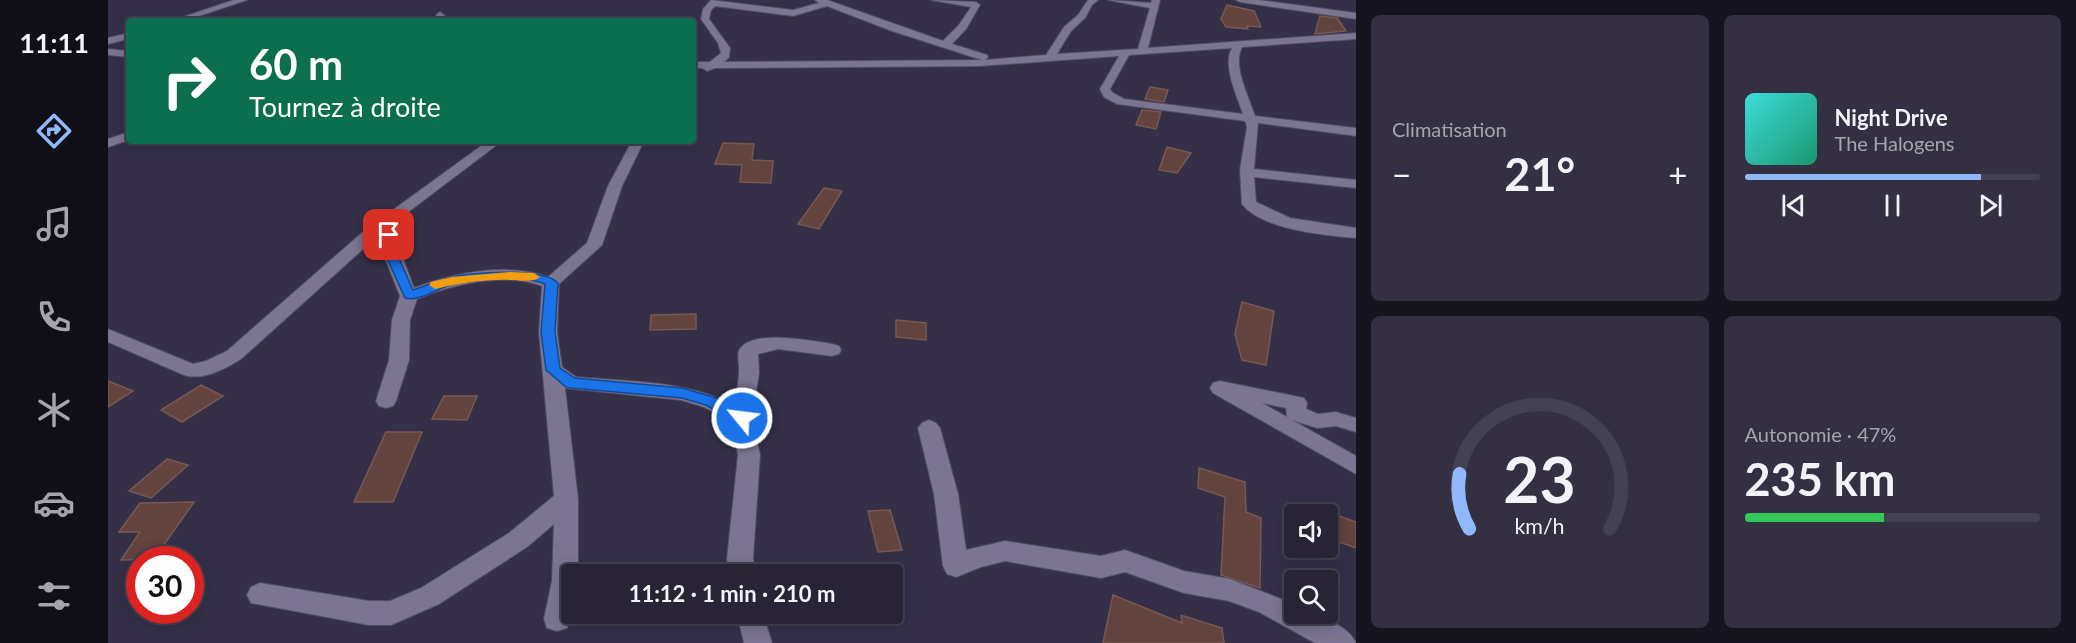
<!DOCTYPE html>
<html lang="fr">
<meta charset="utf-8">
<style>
body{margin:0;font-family:Lato,sans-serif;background:#343042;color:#f1f3f6;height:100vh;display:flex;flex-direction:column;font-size:22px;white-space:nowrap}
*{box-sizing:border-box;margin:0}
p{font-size:20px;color:#a5a4ad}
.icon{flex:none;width:33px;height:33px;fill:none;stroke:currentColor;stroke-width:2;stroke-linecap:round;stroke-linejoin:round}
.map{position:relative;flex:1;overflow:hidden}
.drawer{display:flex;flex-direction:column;gap:15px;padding:15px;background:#16141e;width:720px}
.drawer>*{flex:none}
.top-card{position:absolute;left:18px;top:18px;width:570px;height:126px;border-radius:6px;box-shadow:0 3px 15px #0003,0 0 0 2px #444151;background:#0b6e4f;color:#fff;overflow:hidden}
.controls{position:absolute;left:1176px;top:504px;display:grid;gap:12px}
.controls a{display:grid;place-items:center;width:54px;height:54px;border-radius:6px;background:#282436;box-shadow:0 3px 15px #0003,0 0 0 2px #444151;font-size:30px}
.speed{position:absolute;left:18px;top:546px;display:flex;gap:12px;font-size:30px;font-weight:700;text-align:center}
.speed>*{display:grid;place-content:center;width:78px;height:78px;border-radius:50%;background:#282436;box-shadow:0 3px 15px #0003,0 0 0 2px #444151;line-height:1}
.speed .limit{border:9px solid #d22;background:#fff;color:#111}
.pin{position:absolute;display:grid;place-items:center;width:51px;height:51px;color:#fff;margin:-26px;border-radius:12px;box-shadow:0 3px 9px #0006}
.me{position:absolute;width:66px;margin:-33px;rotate:299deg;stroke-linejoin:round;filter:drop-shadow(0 0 4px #0008)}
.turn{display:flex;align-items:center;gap:21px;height:126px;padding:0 24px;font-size:27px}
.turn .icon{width:78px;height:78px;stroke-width:2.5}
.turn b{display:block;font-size:42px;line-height:51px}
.big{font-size:45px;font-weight:700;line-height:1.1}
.drawer .tile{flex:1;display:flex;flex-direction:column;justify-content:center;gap:9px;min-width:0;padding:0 21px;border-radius:9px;background:#343042}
.drawer .dial{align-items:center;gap:0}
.dial svg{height:156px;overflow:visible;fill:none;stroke:#444151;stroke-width:7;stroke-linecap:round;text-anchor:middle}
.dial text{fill:#f1f3f6;stroke:none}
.song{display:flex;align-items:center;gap:18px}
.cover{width:72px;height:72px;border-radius:9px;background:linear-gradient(135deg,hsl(180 70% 55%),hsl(160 70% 35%))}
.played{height:6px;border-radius:3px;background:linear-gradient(90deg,#90b8fd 80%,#444151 80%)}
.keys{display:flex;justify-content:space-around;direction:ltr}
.heat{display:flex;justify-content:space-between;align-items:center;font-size:33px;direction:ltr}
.charge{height:9px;border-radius:4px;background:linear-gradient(90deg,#34c759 47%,#444151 0)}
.drawer .tiles{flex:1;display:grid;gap:15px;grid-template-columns:repeat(2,1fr)}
.trip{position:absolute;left:453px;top:564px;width:342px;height:60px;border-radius:6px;background:#282436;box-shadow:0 3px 15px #0003,0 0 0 2px #444151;font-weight:700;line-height:60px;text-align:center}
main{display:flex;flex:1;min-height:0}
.tab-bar{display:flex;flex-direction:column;width:108px;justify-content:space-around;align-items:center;background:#100e16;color:#a5a4ad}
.tab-bar .icon{width:42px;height:42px}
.tab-bar .selected{color:#90b8fd}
.tab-bar b{font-size:27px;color:#f1f3f6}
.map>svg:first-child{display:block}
</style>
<main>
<nav class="tab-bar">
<b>11:11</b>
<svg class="icon selected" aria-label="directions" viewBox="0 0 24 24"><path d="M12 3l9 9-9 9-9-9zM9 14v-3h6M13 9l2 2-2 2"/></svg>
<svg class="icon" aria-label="music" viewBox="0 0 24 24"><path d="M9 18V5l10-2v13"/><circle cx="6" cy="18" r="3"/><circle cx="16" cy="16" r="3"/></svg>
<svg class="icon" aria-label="phone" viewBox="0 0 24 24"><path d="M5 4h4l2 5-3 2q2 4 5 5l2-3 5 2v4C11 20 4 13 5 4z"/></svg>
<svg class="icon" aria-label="climate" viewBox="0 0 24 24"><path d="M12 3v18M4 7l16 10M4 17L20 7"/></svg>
<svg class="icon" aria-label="car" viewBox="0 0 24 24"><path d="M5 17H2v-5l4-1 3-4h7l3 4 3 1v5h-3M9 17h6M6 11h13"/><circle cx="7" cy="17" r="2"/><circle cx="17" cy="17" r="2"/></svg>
<svg class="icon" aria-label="filters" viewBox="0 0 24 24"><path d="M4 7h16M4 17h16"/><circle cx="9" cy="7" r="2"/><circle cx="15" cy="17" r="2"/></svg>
</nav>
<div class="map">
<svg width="1248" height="643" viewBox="0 0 1248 643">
<rect width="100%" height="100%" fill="#353048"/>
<g fill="#62433e" stroke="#785852" stroke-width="1.5">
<path d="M 1119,5 L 1146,11 L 1153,27 L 1139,26 L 1140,29 L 1118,27 L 1113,19 Z"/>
<path d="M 1212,16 L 1229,18 L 1238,31 L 1207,34 Z"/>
<path d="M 1042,87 L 1060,90 L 1056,102 L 1037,99 Z"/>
<path d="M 1034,110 L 1053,112 L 1048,129 L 1028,125 Z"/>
<path d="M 615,143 L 646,144 L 644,160 L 665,161 L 663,183 L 632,182 L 634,165 L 607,164 Z"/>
<path d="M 1059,147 L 1083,153 L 1069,173 L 1051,170 Z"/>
<path d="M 716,188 L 734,191 L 711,229 L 690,224 Z"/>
<path d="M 1134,302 L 1166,311 L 1158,365 L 1134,360 L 1127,334 Z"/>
<path d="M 588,314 L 588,329 L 542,330 L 543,315 Z"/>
<path d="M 788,320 L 818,323 L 818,340 L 788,337 Z"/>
<path d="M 0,381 L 25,391 L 0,407 Z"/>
<path d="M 93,385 L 115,396 L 74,422 L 53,410 Z"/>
<path d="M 336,396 L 369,396 L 359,420 L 324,419 Z"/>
<path d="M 278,432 L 314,432 L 285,502 L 246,502 Z"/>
<path d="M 59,459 L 80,465 L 43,498 L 21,491 Z"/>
<path d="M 1091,468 L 1137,482 L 1138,512 L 1153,518 L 1152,588 L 1113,575 L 1117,497 L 1090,488 Z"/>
<path d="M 86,502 L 46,559 L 13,560 L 32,532 L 11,532 L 32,503 Z"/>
<path d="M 782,510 L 794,550 L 770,552 L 760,511 Z"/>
<path d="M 1220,512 L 1248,522 L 1248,548 L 1220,538 Z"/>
<path d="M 1005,595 L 1074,623 L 1073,615 L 1114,628 L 1116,643 L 995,643 Z"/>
</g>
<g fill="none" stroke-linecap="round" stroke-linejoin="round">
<defs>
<g id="minor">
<path d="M 126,0 L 139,0 L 76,21 L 63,21 Z"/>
<path d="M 603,0 L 685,10 L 711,3 L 707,0 L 719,0 L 835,41 L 851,25 L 863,7 L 823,0 L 868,2 L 872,5 L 858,29 L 844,44 L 879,55 L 880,57 L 877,60 L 938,55 L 956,27 L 970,15 L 980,0 L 990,0 L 984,5 L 977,18 L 963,31 L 949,54 L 1030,49 L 1042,8 L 1000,0 L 1043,3 L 1044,0 L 1052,0 L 1040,48 L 1248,33 L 1248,39 L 1134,47 C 1124,66 1141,97 1147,116 L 1248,128 L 1248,136 L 1150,123 L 1146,169 L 1248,180 L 1248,188 L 1146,177 L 1148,202 L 1182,218 L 1248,228 L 1248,238 C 1217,235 1154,230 1134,204 L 1132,170 L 1139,127 L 1137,121 L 1009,104 L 996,97 L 992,89 L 1011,56 L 872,66 L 607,68 L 599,71 L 594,68 L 585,68 L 585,62 L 602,62 L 613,53 L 610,43 L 593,19 L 595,9 ZM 607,6 L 685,16 L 719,6 L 784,31 L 874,60 L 616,62 L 621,57 L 622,48 L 601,19 L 603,10 ZM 1124,48 C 1114,65 1129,96 1135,114 L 1016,99 L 1005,93 L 1002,89 L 1021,55 Z"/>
<path d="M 1128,0 L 1150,0 L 1248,13 L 1248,19 L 1132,2 Z"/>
<path d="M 332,12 L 343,21 L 334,21 L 328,15 Z"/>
<path d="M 21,33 L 21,39 L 0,44 L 0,38 Z"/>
<path d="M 0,49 L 21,51 L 21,57 L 0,55 Z"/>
<path d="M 21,132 L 21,140 L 0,147 L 0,139 Z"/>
<path d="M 380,141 L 394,141 L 291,219 L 291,248 L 306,288 C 346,273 399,262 440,277 L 479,243 L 500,186 L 524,141 L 536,141 L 514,186 L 494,245 L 451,284 L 449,332 L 454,367 L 468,377 C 521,382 577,380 626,405 C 628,394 631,383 631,372 C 632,365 628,354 632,349 C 645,329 705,341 724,344 L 731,346 L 733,350 L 731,354 L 724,356 L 670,349 L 650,354 L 651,373 L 644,418 L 652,455 L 645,559 L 648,574 L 622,574 L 619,559 L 630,455 L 624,422 L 596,407 L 573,400 L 457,388 L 470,499 L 470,574 L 464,574 L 464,614 L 459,628 L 449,631 L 439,628 L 436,619 L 444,581 L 446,524 L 419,547 L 331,604 L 283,625 L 261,625 L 143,603 L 139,595 L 143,587 L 152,583 L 261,601 L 282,601 L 313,588 L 401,533 L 446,496 L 431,332 L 434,286 C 395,272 346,284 309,299 L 302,320 L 301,360 L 288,401 L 285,406 L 278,408 L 271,406 L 268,401 L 281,360 L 284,320 L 292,296 L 277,258 L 275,231 L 133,359 C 117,369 95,381 76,375 L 0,342 L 0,329 L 85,364 L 98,361 L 119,351 L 256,231 Z"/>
<path d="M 1112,381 L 1196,398 L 1199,403 L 1198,409 L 1210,414 L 1228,412 L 1248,418 L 1248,432 L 1228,426 L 1209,428 L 1184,420 L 1248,456 L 1248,474 L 1105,393 L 1102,388 L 1105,383 ZM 1154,403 L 1178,408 L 1179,417 Z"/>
<path d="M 821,420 L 828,423 L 832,428 L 850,494 L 858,550 L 897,541 L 993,556 L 1017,550 L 1076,571 L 1122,579 L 1186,604 L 1186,614 C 1207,614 1239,623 1248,643 L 1207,643 L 1151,612 L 1121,601 L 1076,593 L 1017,572 L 993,578 L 897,561 L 873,567 L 848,577 L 839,574 L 835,566 L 826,494 L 810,428 L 814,423 Z"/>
<path d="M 629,614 L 655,614 L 664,643 L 636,643 Z"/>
</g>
</defs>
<use href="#minor" stroke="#524d63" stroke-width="2"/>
<use href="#minor" fill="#7b7591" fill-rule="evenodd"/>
</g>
<path fill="#1a73e8" stroke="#114b97" stroke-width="1.5" d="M 281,232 L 287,235 L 290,256 L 305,290 C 317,286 329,281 341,278 C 361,272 435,267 450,283 L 447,332 L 452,368 L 467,378 L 574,388 L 609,398 L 640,414 L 642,418 L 640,422 L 628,422 L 598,405 L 574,398 L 463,388 L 458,387 L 438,370 L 433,332 L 437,284 C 418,275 368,280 347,284 C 331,287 312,302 297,298 L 278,256 L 276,235 Z"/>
<path fill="#f59e0b" d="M 402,272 L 426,273 L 432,277 C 425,283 414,280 404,280 C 379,279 352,283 327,289 L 321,285 L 323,282 L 344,277 Z"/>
</svg>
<div class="controls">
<a><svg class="icon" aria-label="sound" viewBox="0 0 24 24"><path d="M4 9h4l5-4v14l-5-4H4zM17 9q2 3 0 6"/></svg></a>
<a><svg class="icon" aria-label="search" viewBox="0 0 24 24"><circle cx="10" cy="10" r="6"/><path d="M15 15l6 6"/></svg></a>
</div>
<div class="speed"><div class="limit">30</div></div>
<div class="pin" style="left:281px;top:235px;background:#d93025"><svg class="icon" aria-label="arrive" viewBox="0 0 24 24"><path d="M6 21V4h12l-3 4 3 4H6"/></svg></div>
<svg class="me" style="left:634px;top:418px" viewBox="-20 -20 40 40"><circle r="17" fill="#1a73e8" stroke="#fff" stroke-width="3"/><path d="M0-11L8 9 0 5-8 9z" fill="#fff"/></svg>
<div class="trip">11:12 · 1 min · 210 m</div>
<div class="top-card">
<div class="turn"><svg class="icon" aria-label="right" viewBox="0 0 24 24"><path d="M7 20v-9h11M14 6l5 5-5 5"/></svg><div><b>60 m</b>Tournez à droite</div></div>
</div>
</div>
<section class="drawer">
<div class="tiles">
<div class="tile"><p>Climatisation</p>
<div class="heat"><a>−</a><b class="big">21°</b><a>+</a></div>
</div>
<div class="tile">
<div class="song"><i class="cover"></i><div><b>Night Drive</b><p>The Halogens</p></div></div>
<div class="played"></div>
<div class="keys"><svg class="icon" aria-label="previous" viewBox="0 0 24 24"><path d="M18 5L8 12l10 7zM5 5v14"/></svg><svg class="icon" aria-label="pause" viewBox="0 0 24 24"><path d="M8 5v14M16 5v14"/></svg><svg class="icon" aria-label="next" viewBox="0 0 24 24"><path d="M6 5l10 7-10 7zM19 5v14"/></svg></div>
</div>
<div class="tile dial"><svg viewBox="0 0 100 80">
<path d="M14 69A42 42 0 1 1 86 69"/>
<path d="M14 69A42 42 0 0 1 9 41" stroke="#90b8fd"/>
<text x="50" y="56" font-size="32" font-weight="700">23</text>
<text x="50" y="72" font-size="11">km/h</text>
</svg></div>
<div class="tile"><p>Autonomie · 47%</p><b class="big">235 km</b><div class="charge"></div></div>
</div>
</section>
</main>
